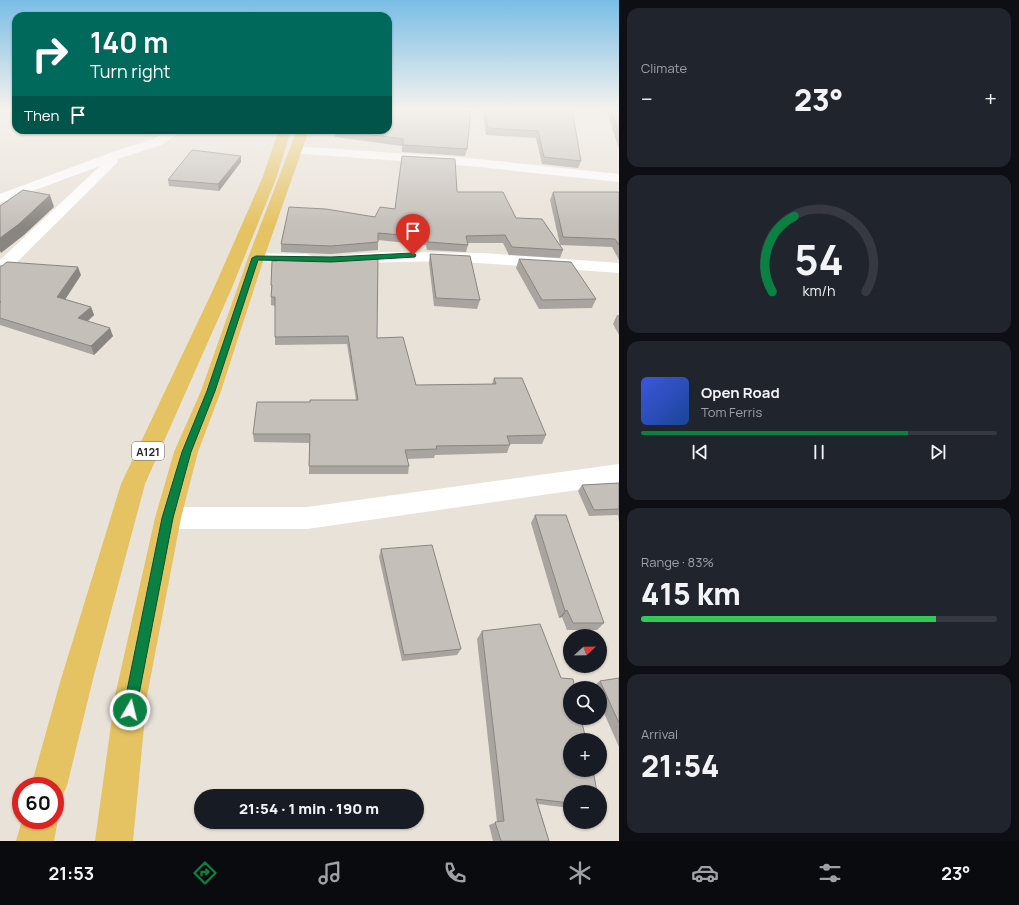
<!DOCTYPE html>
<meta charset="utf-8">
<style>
body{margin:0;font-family:Manrope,sans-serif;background:#20242c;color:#f1f3f6;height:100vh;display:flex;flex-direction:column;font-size:15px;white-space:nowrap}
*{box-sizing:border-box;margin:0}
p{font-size:13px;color:#9ea1a6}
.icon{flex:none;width:22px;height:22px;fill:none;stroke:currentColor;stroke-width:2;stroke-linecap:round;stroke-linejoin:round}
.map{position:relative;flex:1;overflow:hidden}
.drawer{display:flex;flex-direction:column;gap:8px;padding:8px;background:#0d0f14;width:400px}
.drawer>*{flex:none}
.hud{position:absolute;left:12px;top:12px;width:380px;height:122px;border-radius:12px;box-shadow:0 1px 3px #0004;background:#00695c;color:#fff;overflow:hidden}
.needle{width:26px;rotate:68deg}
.fabs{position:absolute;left:563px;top:629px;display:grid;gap:8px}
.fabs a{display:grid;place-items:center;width:44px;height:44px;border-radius:50%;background:#171b24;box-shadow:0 1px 3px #0004;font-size:20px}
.speed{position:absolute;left:12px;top:777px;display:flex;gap:8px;font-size:20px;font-weight:700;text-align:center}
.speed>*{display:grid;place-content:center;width:52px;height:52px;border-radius:50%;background:#171b24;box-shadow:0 1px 3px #0004;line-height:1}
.speed .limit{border:6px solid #d22;background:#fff;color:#111}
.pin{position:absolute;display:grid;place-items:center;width:34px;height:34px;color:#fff;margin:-41px -17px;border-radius:50% 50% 50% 0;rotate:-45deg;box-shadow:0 0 4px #0007}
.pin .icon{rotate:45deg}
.me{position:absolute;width:44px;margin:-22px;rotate:8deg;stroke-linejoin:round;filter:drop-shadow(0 0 3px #0008)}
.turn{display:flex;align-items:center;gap:14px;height:84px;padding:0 12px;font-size:18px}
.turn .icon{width:52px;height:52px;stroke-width:2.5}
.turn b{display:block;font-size:28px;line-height:34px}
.then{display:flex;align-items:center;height:38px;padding:0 12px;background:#0003;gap:8px;font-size:15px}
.big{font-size:30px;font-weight:800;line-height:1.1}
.drawer .card{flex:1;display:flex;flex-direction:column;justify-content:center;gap:6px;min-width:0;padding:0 14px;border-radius:12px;background:#20242c}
.drawer .dial{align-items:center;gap:0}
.dial svg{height:104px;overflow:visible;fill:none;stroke:#363941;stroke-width:7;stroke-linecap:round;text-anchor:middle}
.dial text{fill:#f1f3f6;stroke:none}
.song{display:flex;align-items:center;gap:12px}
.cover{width:48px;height:48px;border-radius:6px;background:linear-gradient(135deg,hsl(230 70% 55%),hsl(220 70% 35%))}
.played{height:4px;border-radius:2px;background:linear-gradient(90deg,#0b8043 75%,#363941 75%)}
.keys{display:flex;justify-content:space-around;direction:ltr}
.heat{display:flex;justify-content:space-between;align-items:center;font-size:22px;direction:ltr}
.charge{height:6px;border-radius:3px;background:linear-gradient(90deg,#34c759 83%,#363941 0)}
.trip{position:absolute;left:194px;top:789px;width:230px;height:40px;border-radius:20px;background:#171b24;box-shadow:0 1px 3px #0004;font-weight:800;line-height:40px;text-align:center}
.menu{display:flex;height:64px;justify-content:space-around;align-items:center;background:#090b0e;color:#9ea1a6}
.menu .icon{width:28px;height:28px}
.menu .current{color:#0b8043}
.menu b{font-size:18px;color:#f1f3f6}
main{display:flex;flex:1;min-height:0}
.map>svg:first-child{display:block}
</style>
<main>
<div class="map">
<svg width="619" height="841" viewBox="0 0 619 841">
<rect width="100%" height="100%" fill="#e9e2d9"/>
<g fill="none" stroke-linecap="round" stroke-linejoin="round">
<g fill="#fff" fill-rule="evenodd">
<path d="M 170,130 L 184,130 L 161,145 L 118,159 L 117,163 L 6,273 L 0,274 L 0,260 L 100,166 L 0,203 L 0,194 L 115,151 L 153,139 Z"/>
<path d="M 295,146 L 469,158 L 619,174 L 619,182 L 469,166 L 291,153 L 289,150 Z"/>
<path d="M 383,252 L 484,253 L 619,263 L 619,273 L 450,261 L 349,263 L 343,261 L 341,258 L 343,255 Z"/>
<path d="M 256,253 L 306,254 L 312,256 L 314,259 L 312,262 L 306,264 L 250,261 L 248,258 L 250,255 Z"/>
<path d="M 619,464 L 619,484 L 307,529 L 168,529 L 159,526 L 155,518 L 159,510 L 168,507 L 307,507 Z"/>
</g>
<g fill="#e5c262" fill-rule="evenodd">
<path d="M 279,130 L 291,130 L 276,179 L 231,290 L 145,484 L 93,679 L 67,786 L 61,798 L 55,801 L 55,786 L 31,786 L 61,679 L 121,484 L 213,290 L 262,179 Z"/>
<path d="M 297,130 L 309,130 L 264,258 L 221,391 L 198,452 L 181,518 L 147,696 L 133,841 L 95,841 L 115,696 L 155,518 L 174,452 L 201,391 L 248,258 Z"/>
<path d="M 55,812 L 58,820 L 54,841 L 16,841 L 22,820 L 55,820 Z"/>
</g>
</g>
<g fill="#a9a49f">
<path d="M 484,109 L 572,109 L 581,161 L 578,168 L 542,164 L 536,138 L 486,135 L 483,113 Z"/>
<path d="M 606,109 L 619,109 L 619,149 Z"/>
<path d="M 336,130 L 388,130 L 467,149 L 465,156 L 402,152 L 402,146 L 335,137 Z"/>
<path d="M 241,156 L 241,162 L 219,191 L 169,186 L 168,180 Z"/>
<path d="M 457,192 L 516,218 L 563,250 L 560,258 L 509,255 L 503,243 L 467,243 L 468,245 L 466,252 L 427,250 L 426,245 L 378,240 L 378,250 L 331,254 L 281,252 L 281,244 L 375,217 L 395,209 Z"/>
<path d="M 553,192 L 619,192 L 619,260 L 612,247 L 560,245 L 550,200 Z"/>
<path d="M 430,254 L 480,300 L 477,309 L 434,306 L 429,263 Z"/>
<path d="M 519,259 L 596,299 L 592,308 L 539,309 L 516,268 Z"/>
<path d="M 272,261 L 377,338 L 416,385 L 492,384 L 494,378 L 546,435 L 542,444 L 510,444 L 507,453 L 435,455 L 434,458 L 407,459 L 409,466 L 408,474 L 309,474 L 309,443 L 254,442 L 253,434 L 310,402 L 356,400 L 347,344 L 275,345 L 275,306 L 271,305 L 271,285 Z"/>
<path d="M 0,266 L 81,275 L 65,299 L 91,307 L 94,315 L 88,321 L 113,336 L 94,355 L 0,325 Z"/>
<path d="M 617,315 L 619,315 L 619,335 L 613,324 Z"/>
<path d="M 619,483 L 619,522 L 618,515 L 589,516 L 578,491 L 582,485 Z"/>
<path d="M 535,515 L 604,623 L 597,630 L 567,630 L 562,617 L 559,618 L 531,523 Z"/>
<path d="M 381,549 L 461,649 L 457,655 L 402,661 L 379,557 Z"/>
<path d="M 482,631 L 570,792 L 570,808 L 538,804 L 549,841 L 493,841 L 489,825 L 497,822 L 477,639 Z"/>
<path d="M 619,678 L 619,747 L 600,704 L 600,688 L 593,688 L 592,687 L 600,681 Z"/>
</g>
<g fill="#898682">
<path d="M 241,156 L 241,162 L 219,191 L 218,184 Z"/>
<path d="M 50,195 L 54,207 L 24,235 L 1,253 L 0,251 L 0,238 Z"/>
<path d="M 78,267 L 81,275 L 61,306 L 57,297 Z"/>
<path d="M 91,307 L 94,315 L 81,327 L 78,318 Z"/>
<path d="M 110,328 L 113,336 L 94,355 L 91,346 Z"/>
<path d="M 567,610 L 562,617 L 559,618 L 565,611 Z"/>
</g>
<g fill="#c4bfb9" stroke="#898682">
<path d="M 388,109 L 454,109 L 471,110 L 467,149 L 403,145 L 403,139 L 336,130 L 388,130 Z"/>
<path d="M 485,109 L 572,109 L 581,161 L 544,157 L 538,131 L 488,128 Z"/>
<path d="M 611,109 L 619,109 L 619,133 Z"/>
<path d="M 192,150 L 241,156 L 218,184 L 168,180 Z"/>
<path d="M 402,156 L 455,159 L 457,192 L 503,192 L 516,218 L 542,219 L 563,250 L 512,247 L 505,235 L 466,236 L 468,245 L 428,242 L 428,237 L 378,233 L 378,242 L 331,246 L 281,244 L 289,207 L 326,209 L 375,217 L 380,207 L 395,209 Z"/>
<path d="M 23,190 L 50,195 L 19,224 L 0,238 L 0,206 Z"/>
<path d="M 553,192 L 619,192 L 619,245 L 615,239 L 563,237 Z"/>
<path d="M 430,254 L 470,256 L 480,300 L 436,298 Z"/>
<path d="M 378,255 L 377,338 L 403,337 L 416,385 L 496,384 L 494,378 L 522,378 L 546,435 L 507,436 L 510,445 L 436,446 L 437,449 L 405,450 L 409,466 L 309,466 L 310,434 L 253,434 L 257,402 L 310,402 L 310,400 L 358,400 L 348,336 L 275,337 L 275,297 L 271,297 L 272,285 L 271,285 L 272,261 L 277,261 L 278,257 L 331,258 Z"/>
<path d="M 519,259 L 571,262 L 596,299 L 542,300 Z"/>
<path d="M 7,262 L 78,267 L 57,297 L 91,307 L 78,318 L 110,328 L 91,346 L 0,318 L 0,302 L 1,302 L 0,302 L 0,266 L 2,266 Z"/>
<path d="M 619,483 L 619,509 L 594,510 L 582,485 Z"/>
<path d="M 535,515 L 566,515 L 604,623 L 573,623 L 567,610 L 565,611 Z"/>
<path d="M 432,545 L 461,649 L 404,655 L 381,549 Z"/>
<path d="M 540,624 L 561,678 L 573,679 L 575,688 L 570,688 L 570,718 L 581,718 L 586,740 L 570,740 L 570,770 L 593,770 L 597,792 L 570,792 L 570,803 L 536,799 L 549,841 L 501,841 L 495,822 L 504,821 L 482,631 Z"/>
<path d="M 619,678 L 619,723 L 600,681 Z"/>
</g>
<linearGradient id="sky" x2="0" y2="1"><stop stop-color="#79bde6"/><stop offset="0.48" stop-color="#f5f2ee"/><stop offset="1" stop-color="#f5f2ee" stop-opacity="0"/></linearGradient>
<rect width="619" height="227" fill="url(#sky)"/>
<path fill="#0b8043" stroke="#07532c" d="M 413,253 L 416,255 L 415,257 L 331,262 L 258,260 L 215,391 L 191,452 L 173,518 L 136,710 L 134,715 L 130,717 L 125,715 L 123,710 L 162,518 L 182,452 L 207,391 L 252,258 L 256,256 L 331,257 Z"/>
<g text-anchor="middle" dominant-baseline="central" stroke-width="3" stroke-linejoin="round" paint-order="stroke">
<rect fill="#fff" stroke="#686868" stroke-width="1" x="132" y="442" width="32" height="18" rx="3"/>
<g font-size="11" font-weight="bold" fill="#272727">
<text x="148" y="451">A121</text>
</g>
</g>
</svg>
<div class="fabs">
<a><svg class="needle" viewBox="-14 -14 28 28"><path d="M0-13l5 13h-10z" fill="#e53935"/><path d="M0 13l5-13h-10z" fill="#9ea1a6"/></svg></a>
<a><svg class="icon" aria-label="search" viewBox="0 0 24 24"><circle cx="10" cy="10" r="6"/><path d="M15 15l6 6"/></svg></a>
<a>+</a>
<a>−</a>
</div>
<div class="speed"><div class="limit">60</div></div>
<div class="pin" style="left:413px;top:255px;background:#d93025"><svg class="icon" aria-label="arrive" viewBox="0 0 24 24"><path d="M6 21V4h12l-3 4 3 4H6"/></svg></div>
<svg class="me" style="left:130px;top:710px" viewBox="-20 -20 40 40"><circle r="17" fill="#0b8043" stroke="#fff" stroke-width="3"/><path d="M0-11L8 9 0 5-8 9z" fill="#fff"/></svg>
<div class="trip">21:54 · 1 min · 190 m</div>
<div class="hud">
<div class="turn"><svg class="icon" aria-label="right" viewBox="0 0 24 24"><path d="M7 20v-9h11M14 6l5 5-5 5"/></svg><div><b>140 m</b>Turn right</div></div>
<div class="then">Then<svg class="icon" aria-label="arrive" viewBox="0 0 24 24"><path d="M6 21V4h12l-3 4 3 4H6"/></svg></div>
</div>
</div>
<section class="drawer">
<div class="card"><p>Climate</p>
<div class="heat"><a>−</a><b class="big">23°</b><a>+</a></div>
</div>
<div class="card dial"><svg viewBox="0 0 100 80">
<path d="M14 69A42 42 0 1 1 86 69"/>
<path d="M14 69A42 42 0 0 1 31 11" stroke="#0b8043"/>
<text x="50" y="56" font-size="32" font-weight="700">54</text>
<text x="50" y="72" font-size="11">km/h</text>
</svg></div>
<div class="card">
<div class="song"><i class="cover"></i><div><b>Open Road</b><p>Tom Ferris</p></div></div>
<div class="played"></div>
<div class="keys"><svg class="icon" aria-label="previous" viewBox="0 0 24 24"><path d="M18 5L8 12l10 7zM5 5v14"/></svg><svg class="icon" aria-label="pause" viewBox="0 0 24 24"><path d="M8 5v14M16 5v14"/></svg><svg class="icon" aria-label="next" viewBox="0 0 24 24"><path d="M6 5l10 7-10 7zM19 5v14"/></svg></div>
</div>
<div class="card"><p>Range · 83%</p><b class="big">415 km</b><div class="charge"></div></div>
<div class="card"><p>Arrival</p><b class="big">21:54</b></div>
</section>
</main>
<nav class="menu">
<b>21:53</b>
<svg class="icon current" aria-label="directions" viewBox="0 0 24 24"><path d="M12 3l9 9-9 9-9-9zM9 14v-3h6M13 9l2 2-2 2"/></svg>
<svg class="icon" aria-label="music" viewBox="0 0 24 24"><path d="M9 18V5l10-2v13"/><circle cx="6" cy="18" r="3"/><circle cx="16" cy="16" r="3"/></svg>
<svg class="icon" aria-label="phone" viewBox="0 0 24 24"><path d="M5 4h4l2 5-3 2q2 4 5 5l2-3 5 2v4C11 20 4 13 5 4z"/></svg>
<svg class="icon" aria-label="climate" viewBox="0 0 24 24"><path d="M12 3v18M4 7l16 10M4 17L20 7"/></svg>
<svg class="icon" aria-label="car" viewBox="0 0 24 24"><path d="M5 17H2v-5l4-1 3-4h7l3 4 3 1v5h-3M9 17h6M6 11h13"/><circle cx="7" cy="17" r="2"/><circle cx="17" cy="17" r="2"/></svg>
<svg class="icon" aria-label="filters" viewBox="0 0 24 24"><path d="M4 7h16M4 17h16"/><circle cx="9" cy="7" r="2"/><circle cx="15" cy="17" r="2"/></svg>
<b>23°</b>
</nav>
